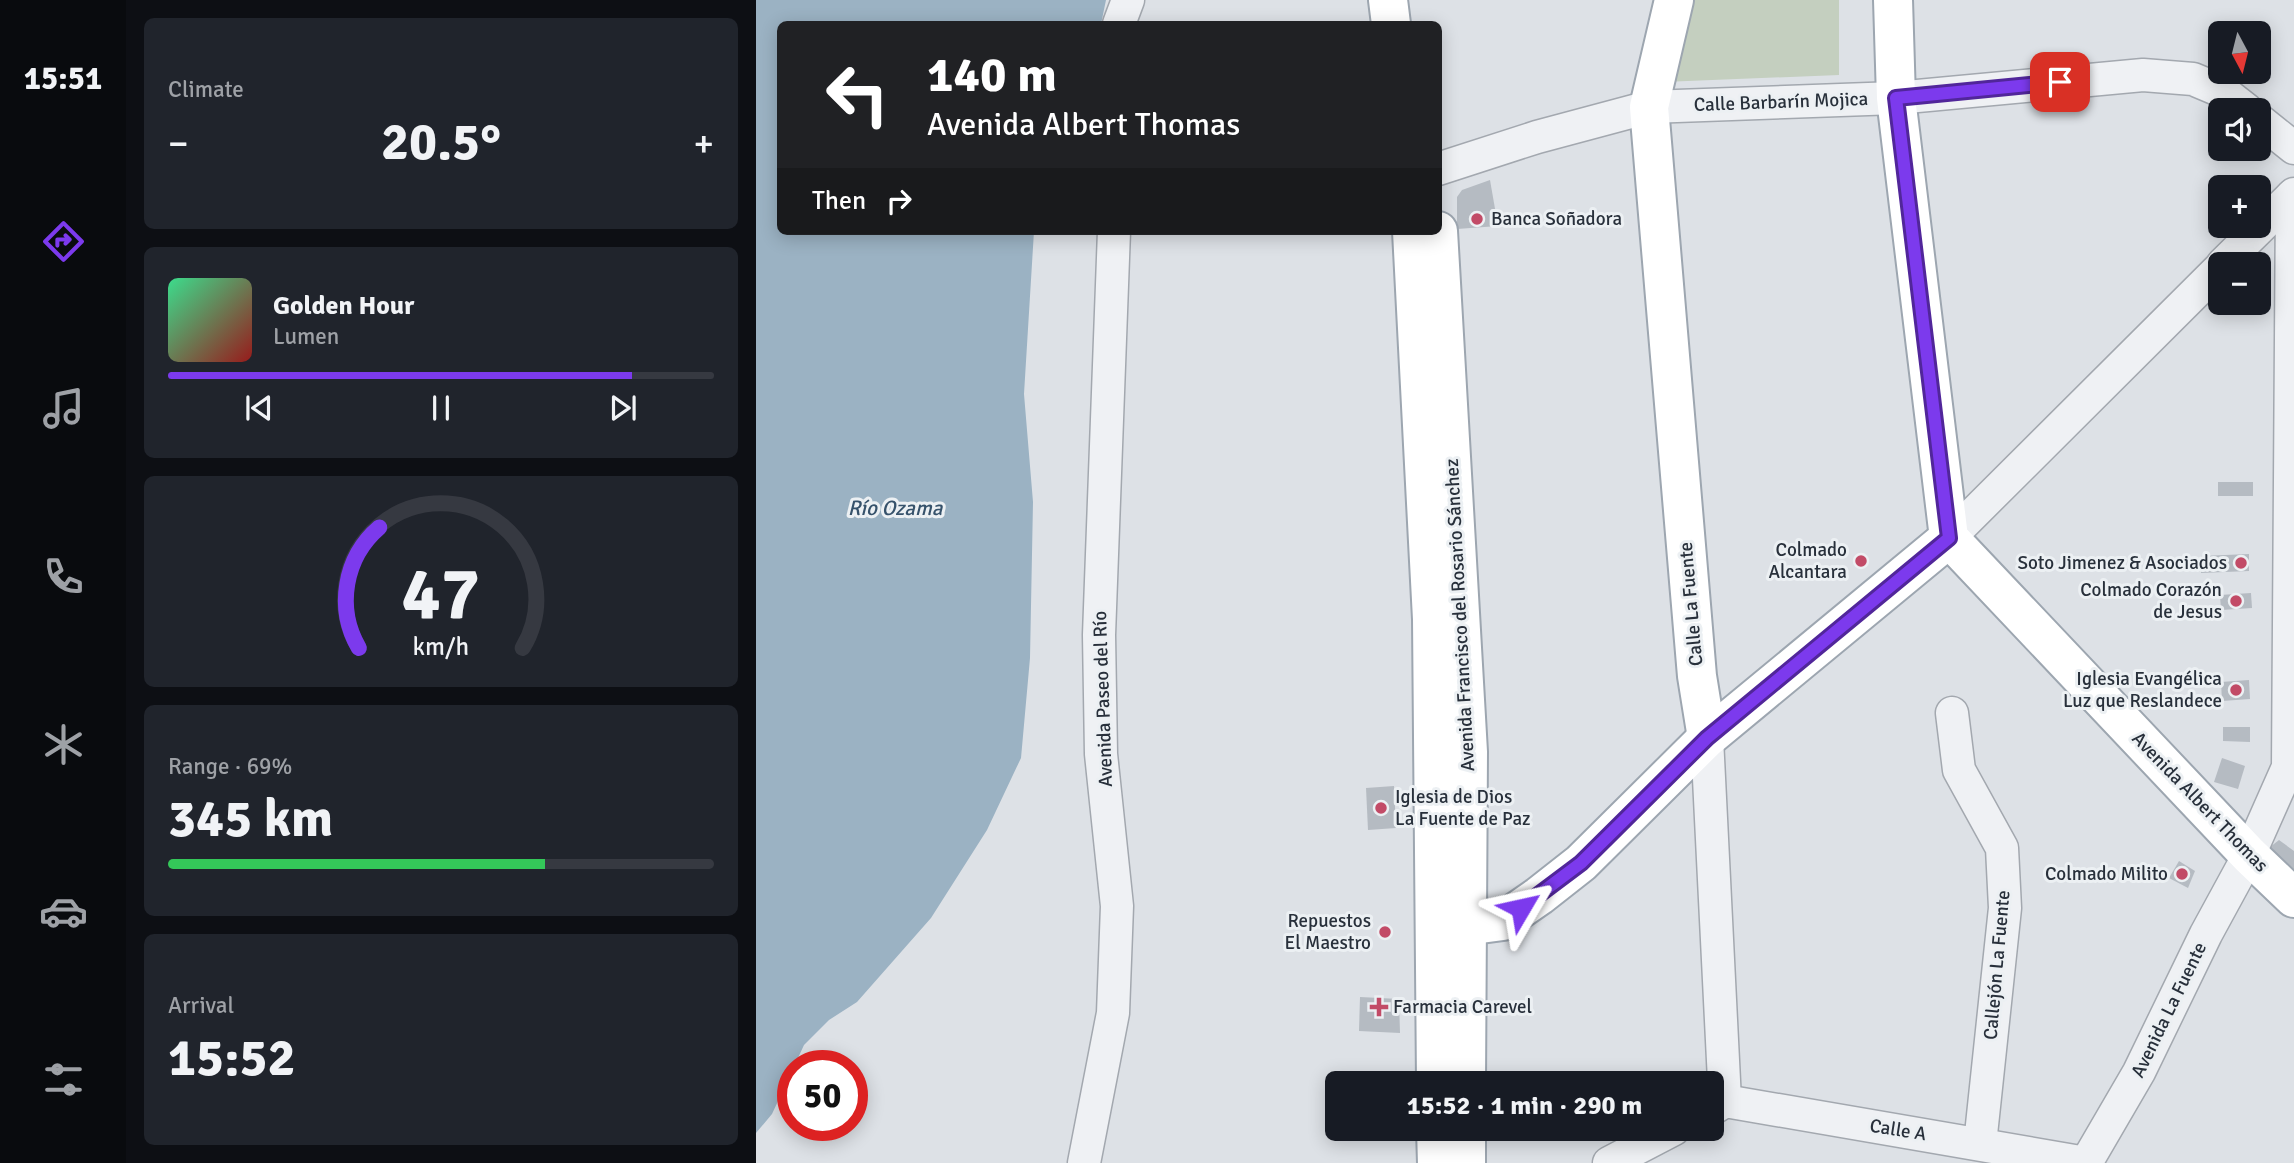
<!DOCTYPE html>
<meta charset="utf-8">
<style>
body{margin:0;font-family:Signika,sans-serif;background:#20242c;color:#f1f3f6;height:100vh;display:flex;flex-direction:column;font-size:26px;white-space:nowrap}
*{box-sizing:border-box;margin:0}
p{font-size:23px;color:#9ea1a6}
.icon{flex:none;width:38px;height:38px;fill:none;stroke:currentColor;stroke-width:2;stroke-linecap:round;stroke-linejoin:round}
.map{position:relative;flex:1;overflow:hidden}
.side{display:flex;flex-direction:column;gap:18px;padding:18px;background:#0d0f14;width:630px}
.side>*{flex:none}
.hud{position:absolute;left:21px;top:21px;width:665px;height:214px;border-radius:10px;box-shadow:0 4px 18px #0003;background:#202124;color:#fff;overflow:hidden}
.needle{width:46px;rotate:173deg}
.fabs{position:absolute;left:1452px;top:21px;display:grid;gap:14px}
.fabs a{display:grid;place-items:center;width:63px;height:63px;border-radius:10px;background:#171b24;box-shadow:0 4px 18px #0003;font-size:35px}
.speed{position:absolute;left:21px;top:1050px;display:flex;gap:14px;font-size:35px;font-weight:700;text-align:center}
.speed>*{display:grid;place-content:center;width:91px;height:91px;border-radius:50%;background:#171b24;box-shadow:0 4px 18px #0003;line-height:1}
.speed .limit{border:10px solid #d22;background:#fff;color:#111}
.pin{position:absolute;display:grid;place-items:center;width:60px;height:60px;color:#fff;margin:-30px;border-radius:14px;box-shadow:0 4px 10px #0006}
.me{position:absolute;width:77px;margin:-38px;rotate:54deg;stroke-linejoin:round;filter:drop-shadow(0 0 5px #0008)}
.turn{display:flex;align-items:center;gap:24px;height:147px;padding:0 35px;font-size:32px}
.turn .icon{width:91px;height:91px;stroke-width:2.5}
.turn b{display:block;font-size:49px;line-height:60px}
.then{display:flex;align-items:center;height:66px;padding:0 35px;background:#0003;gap:14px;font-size:26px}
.big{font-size:52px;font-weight:800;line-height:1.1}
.side .widget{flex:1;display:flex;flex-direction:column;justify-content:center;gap:10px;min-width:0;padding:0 24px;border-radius:10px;background:#20242c}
.side .dial{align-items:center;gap:0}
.dial svg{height:182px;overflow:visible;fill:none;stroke:#363941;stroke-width:7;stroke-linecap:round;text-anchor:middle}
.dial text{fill:#f1f3f6;stroke:none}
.song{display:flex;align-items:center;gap:21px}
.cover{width:84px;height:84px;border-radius:10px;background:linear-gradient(135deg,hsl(150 70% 55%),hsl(0 70% 35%))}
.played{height:7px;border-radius:4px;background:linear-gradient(90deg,#7c3aed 85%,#363941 85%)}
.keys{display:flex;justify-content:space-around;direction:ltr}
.heat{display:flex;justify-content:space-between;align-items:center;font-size:38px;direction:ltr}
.charge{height:10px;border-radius:5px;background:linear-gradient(90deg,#34c759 69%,#363941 0)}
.trip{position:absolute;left:569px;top:1071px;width:399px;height:70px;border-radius:10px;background:#171b24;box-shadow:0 4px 18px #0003;font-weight:800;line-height:70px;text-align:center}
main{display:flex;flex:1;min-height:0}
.dock{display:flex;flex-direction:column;width:126px;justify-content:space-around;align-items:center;background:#090b0e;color:#9ea1a6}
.dock .icon{width:49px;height:49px}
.dock .selected{color:#7c3aed}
.dock b{font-size:32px;color:#f1f3f6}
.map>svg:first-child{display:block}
</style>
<main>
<nav class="dock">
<b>15:51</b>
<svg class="icon selected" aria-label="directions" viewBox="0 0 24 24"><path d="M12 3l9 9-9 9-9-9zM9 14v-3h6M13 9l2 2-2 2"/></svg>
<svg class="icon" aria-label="music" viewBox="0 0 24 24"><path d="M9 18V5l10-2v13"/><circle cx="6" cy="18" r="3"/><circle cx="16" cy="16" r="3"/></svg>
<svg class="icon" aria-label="phone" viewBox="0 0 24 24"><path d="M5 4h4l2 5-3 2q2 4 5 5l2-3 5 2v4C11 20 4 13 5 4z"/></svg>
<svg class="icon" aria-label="climate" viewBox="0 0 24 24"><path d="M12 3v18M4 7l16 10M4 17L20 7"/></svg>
<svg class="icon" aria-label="car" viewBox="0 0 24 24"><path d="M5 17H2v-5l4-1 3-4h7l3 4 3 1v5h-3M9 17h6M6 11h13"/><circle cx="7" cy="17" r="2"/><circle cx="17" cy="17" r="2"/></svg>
<svg class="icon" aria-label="filters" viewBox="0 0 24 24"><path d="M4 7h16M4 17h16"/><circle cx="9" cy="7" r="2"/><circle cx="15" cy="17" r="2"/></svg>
</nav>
<section class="side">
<div class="widget"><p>Climate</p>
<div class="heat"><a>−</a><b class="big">20.5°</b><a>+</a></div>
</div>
<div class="widget">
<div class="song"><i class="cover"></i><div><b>Golden Hour</b><p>Lumen</p></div></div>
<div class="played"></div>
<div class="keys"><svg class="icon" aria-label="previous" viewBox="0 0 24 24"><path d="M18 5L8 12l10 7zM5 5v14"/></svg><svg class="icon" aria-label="pause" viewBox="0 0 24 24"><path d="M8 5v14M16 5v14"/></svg><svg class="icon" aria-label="next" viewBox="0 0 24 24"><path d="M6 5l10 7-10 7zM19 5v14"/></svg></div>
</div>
<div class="widget dial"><svg viewBox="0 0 100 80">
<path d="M14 69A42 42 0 1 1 86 69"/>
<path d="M14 69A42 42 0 0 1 23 16" stroke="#7c3aed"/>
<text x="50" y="56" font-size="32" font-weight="700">47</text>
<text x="50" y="72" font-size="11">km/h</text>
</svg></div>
<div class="widget"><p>Range · 69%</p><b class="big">345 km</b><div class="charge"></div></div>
<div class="widget"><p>Arrival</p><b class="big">15:52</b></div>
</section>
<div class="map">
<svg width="1538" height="1163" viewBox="0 0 1538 1163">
<rect width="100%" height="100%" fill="#dde1e6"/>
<path fill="#c4cfbf" d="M 937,0 L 1083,0 L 1083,75 L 907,82 Z"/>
<path fill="#9bb2c3" d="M 0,0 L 350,0 L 345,24 L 24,24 L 24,231 L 278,231 L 268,394 L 277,502 L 274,658 L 265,758 L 231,830 L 175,918 L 101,1002 L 73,1020 L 48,1045 L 16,1114 L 0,1133 Z"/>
<g fill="#b5bbc2">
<path d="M 734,180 L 742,226 L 701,229 L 701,197 L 706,190 Z"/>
<rect x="1462" y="482" width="35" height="14"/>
<path d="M 1493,554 L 1493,571 L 1445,573 L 1445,556 Z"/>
<path d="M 1495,593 L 1496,608 L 1465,610 L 1464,595 Z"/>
<path d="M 1493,680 L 1494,699 L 1466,701 L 1465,682 Z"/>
<path d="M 1467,727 L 1494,727 L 1494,742 L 1467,741 Z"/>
<path d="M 1466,758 L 1489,766 L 1482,789 L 1458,782 Z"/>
<path d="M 638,786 L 640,828 L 612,830 L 610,788 Z"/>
<path d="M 1523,840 L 1538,851 L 1538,870 L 1530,882 L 1509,851 Z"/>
<path d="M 1423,861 L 1439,871 L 1432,888 L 1413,878 Z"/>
<path d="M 604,997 L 643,999 L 644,1033 L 603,1031 Z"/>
</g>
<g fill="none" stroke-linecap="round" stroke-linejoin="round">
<defs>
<g id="minor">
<path d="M 363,24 L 372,0"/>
<path d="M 1503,120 L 1538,148"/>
<path d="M 682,169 L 781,137 L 893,107 L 1140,98 L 1387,75 L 1437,79 L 1468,92 L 1491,110"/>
<path d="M 1467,264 L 1538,194"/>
<path d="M 1193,538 L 1465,267"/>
<path d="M 1196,713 L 1203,770 L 1246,848 L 1249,908 L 1224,1144"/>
<path d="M 951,738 L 969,1101"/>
<path d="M 956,1109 L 969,1101 L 1330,1163"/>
<path d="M 328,1163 L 357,1013 L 361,906 L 345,754 L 343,635 L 358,231"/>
<path d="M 853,1163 L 918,1129"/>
<path d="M 1330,1163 L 1383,1072 L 1450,934 L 1493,855 L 1532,767 L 1536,196"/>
</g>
<g id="major">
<path d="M 632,0 L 635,24"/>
<path d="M 918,0 L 893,107 L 941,676 L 951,738"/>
<path d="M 1137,0 L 1140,98 L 1193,538 L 1493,855 L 1538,898"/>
<path d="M 656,231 L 676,619 L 680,1083"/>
<path d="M 682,231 L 712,752 L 710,1083"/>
<path d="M 687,929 L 747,921 L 783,896 L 825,863 L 951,738 L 1193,538"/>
<path d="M 680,1129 L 681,1163"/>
<path d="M 710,1163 L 710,1129"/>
</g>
</defs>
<use href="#minor" stroke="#a3a8af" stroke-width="35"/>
<use href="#major" stroke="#9da6b0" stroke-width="42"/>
<use href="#minor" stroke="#eff1f4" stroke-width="32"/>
<use href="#major" stroke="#fff" stroke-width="38"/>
</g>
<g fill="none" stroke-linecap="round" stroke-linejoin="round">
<defs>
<path id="route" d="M 765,908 L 825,863 L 951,738 L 1193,538 L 1140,98 L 1304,82"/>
</defs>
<use href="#route" stroke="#51269a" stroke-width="18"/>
<use href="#route" stroke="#7c3aed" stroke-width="12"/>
</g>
<g fill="#c24b67" stroke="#ecf0f3" stroke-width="2.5">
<circle cx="721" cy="219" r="7"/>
<circle cx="1105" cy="561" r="7"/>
<circle cx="1485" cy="563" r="7"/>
<circle cx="1480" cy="601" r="7"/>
<circle cx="1480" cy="690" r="7"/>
<circle cx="625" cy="808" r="7"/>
<circle cx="1426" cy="874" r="7"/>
<circle cx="629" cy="932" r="7"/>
<path d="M619.5 996.5h7v7h7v7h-7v7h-7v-7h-7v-7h7z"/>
</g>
<g text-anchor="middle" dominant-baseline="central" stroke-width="6" stroke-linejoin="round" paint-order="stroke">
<g font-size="19" fill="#28303b" stroke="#ecf0f3">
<text transform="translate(1025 102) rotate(-2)">Calle Barbarín Mojica</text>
<text transform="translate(935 604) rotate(-95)">Calle La Fuente</text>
<text transform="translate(704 615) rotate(-93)">Avenida Francisco del Rosario Sánchez</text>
<text transform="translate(347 699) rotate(-92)">Avenida Paseo del Río</text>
<text transform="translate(1444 802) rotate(46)">Avenida Albert Thomas</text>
<text transform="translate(1241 965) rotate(-85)">Callejón La Fuente</text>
<text transform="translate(1413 1010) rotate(-64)">Avenida La Fuente</text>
<text transform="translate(1142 1130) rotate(9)">Calle A</text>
</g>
<g font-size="19" fill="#28303b" stroke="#ecf0f3" text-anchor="end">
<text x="735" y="219" text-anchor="start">Banca Soñadora</text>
<text x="1091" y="550">Colmado<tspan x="1091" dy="22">Alcantara</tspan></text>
<text x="1471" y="563">Soto Jimenez &amp; Asociados</text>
<text x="1466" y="590">Colmado Corazón<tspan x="1466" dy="22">de Jesus</tspan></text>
<text x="1466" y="679">Iglesia Evangélica<tspan x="1466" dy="22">Luz que Reslandece</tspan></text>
<text x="639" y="797" text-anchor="start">Iglesia de Dios<tspan x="639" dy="22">La Fuente de Paz</tspan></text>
<text x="1412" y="874">Colmado Milito</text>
<text x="615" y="921">Repuestos<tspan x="615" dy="22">El Maestro</tspan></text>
<text x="637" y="1007" text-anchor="start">Farmacia Carevel</text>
</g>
<g font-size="21" font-style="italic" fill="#36526b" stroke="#ecf0f3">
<text x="139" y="508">Río Ozama</text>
</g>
</g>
</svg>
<div class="fabs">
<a><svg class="needle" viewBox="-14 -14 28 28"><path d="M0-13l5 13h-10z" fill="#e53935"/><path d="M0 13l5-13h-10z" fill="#9ea1a6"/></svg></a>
<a><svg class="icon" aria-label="sound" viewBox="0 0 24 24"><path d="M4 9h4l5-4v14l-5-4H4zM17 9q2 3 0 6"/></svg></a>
<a>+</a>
<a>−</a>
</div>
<div class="speed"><div class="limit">50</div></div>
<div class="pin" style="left:1304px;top:82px;background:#d93025"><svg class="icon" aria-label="arrive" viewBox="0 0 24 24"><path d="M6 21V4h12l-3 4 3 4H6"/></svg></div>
<svg class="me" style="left:765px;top:908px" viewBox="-20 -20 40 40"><path d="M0-17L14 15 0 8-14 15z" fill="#7c3aed" stroke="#fff" stroke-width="4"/></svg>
<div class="trip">15:52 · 1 min · 290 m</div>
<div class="hud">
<div class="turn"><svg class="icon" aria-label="left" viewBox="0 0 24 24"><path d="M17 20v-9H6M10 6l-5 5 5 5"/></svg><div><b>140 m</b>Avenida Albert Thomas</div></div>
<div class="then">Then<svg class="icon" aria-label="right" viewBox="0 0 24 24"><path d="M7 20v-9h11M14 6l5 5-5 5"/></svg></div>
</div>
</div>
</main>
